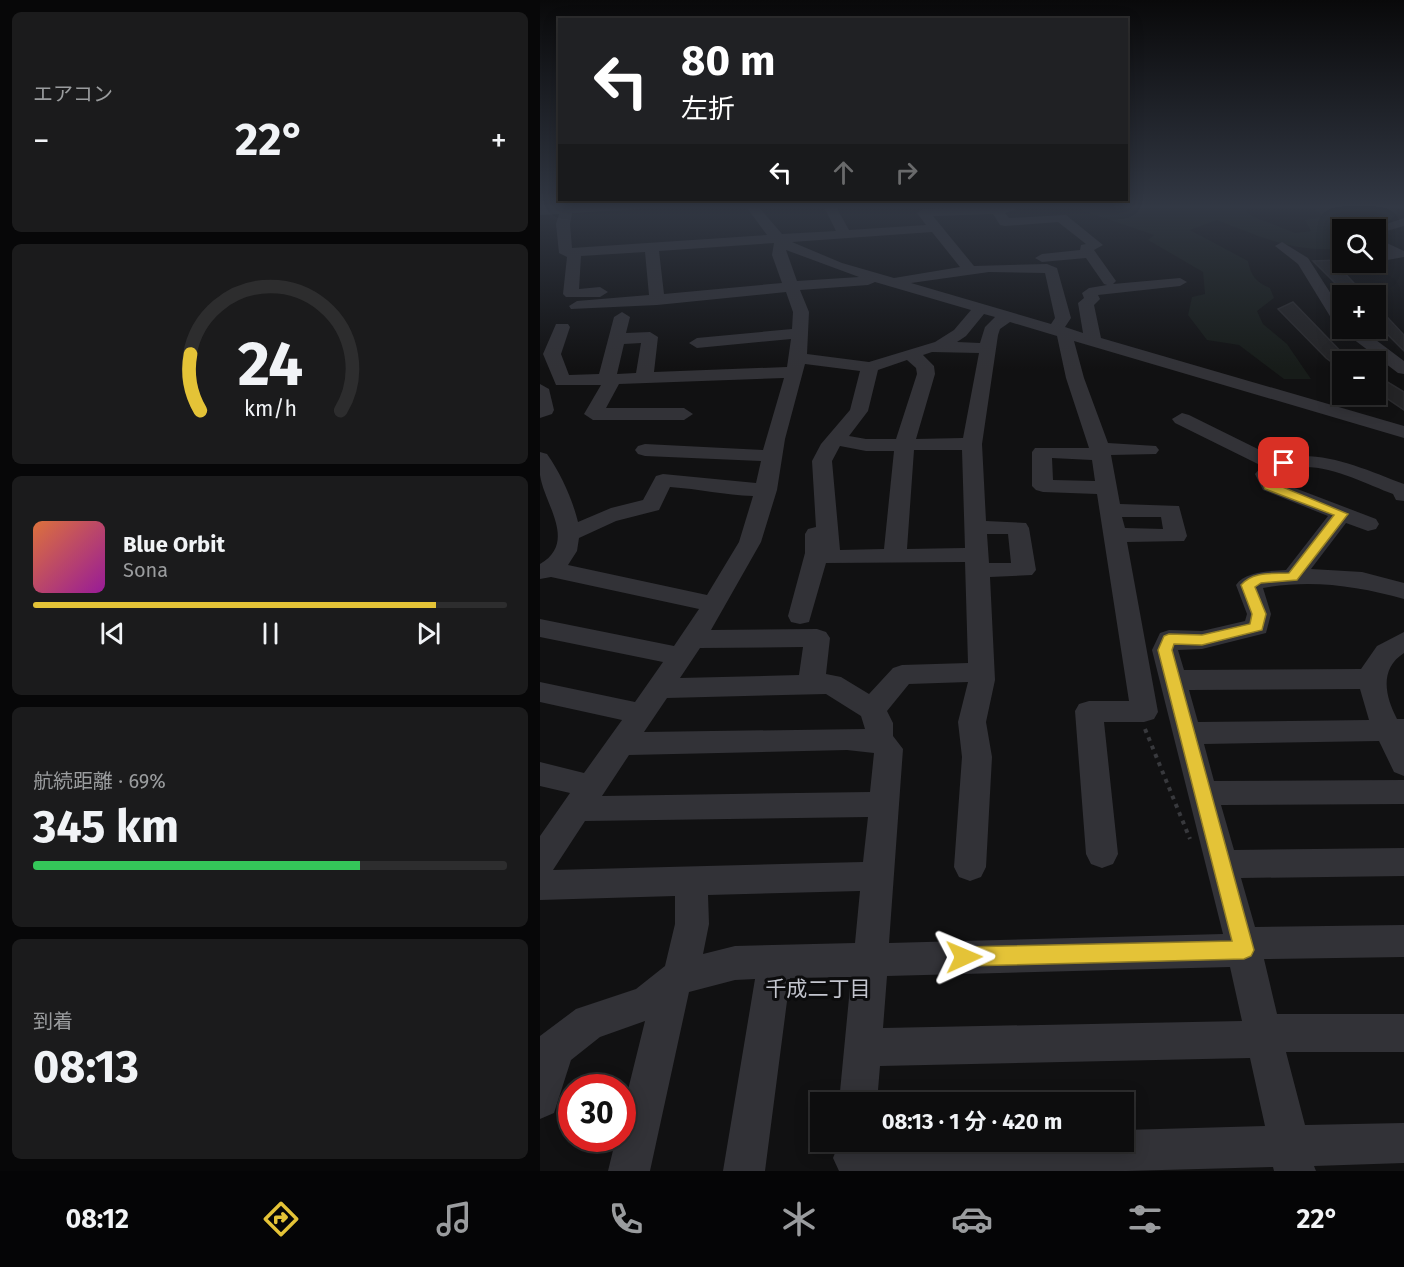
<!DOCTYPE html>
<html lang="ja">
<meta charset="utf-8">
<style>
body{margin:0;font-family:"Fira Sans","Noto Sans JP",sans-serif;background:#1b1b1c;color:#f1f3f6;height:100vh;display:flex;flex-direction:column;font-size:22px;white-space:nowrap}
*{box-sizing:border-box;margin:0}
p{font-size:20px;color:#9a9c9e}
.icon{flex:none;width:33px;height:33px;fill:none;stroke:currentColor;stroke-width:2;stroke-linecap:round;stroke-linejoin:round}
.map{position:relative;flex:1;overflow:hidden}
.drawer{display:flex;flex-direction:column;gap:12px;padding:12px;background:#070708;width:540px}
.drawer>*{flex:none}
.hud{position:absolute;left:18px;top:18px;width:570px;height:183px;border-radius:0px;box-shadow:0 3px 15px #0003,0 0 0 2px #2d2d2e;background:#202124;color:#fff;overflow:hidden}
.tools{position:absolute;left:792px;top:219px;display:grid;gap:12px}
.tools a{display:grid;place-items:center;width:54px;height:54px;border-radius:0px;background:#0d0d0e;box-shadow:0 3px 15px #0003,0 0 0 2px #2d2d2e;font-size:30px}
.speed{position:absolute;left:18px;top:1074px;display:flex;gap:12px;font-size:30px;font-weight:700;text-align:center}
.speed>*{display:grid;place-content:center;width:78px;height:78px;border-radius:50%;background:#0d0d0e;box-shadow:0 3px 15px #0003,0 0 0 2px #2d2d2e;line-height:1}
.speed .limit{border:9px solid #d22;background:#fff;color:#111}
.pin{position:absolute;display:grid;place-items:center;width:51px;height:51px;color:#fff;margin:-26px;border-radius:12px;box-shadow:0 3px 9px #0006}
.me{position:absolute;width:66px;margin:-33px;rotate:89deg;stroke-linejoin:round;filter:drop-shadow(0 0 4px #0008)}
.turn{display:flex;align-items:center;gap:21px;height:126px;padding:0 24px;font-size:27px}
.turn .icon{width:78px;height:78px;stroke-width:2.5}
.turn b{display:block;font-size:42px;line-height:51px}
.lanes{display:flex;align-items:center;height:57px;padding:0 24px;background:#0003;justify-content:center;gap:30px;direction:ltr}
.lanes .off{opacity:.35}
.big{font-size:45px;font-weight:700;line-height:1.1}
.drawer .widget{flex:1;display:flex;flex-direction:column;justify-content:center;gap:9px;min-width:0;padding:0 21px;border-radius:9px;background:#1b1b1c}
.drawer .dial{align-items:center;gap:0}
.dial svg{height:156px;overflow:visible;fill:none;stroke:#2d2d2e;stroke-width:7;stroke-linecap:round;text-anchor:middle}
.dial text{fill:#f1f3f6;stroke:none}
.song{display:flex;align-items:center;gap:18px}
.cover{width:72px;height:72px;border-radius:9px;background:linear-gradient(135deg,hsl(20 70% 55%),hsl(300 70% 35%))}
.played{height:6px;border-radius:3px;background:linear-gradient(90deg,#e4c337 85%,#2d2d2e 85%)}
.keys{display:flex;justify-content:space-around;direction:ltr}
.heat{display:flex;justify-content:space-between;align-items:center;font-size:33px;direction:ltr}
.charge{height:9px;border-radius:4px;background:linear-gradient(90deg,#34c759 69%,#2d2d2e 0)}
.trip{position:absolute;left:270px;top:1092px;width:324px;height:60px;border-radius:0px;background:#0d0d0e;box-shadow:0 3px 15px #0003,0 0 0 2px #2d2d2e;font-weight:700;line-height:60px;text-align:center}
.menu{display:flex;height:96px;justify-content:space-around;align-items:center;background:#050506;color:#9a9c9e}
.menu .icon{width:42px;height:42px}
.menu .selected{color:#e4c337}
.menu b{font-size:27px;color:#f1f3f6}
main{display:flex;flex:1;min-height:0}
.map>svg:first-child{display:block}
</style>
<main>
<section class="drawer">
<div class="widget"><p>エアコン</p>
<div class="heat"><a>−</a><b class="big">22°</b><a>+</a></div>
</div>
<div class="widget dial"><svg viewBox="0 0 100 80">
<path d="M14 69A42 42 0 1 1 86 69"/>
<path d="M14 69A42 42 0 0 1 9 40" stroke="#e4c337"/>
<text x="50" y="56" font-size="32" font-weight="700">24</text>
<text x="50" y="72" font-size="11">km/h</text>
</svg></div>
<div class="widget">
<div class="song"><i class="cover"></i><div><b>Blue Orbit</b><p>Sona</p></div></div>
<div class="played"></div>
<div class="keys"><svg class="icon" aria-label="previous" viewBox="0 0 24 24"><path d="M18 5L8 12l10 7zM5 5v14"/></svg><svg class="icon" aria-label="pause" viewBox="0 0 24 24"><path d="M8 5v14M16 5v14"/></svg><svg class="icon" aria-label="next" viewBox="0 0 24 24"><path d="M6 5l10 7-10 7zM19 5v14"/></svg></div>
</div>
<div class="widget"><p>航続距離 · 69%</p><b class="big">345 km</b><div class="charge"></div></div>
<div class="widget"><p>到着</p><b class="big">08:13</b></div>
</section>
<div class="map">
<svg width="864" height="1171" viewBox="0 0 864 1171">
<rect width="100%" height="100%" fill="#111112"/>
<path fill="#171c19" d="M 534,205 L 684,205 L 705,209 L 712,216 L 755,233 L 771,231 L 765,220 L 783,217 L 770,205 L 853,205 L 857,213 C 846,230 821,229 802,230 L 802,248 C 758,254 717,236 677,220 L 650,230 L 708,261 C 711,276 716,282 730,288 L 734,298 L 717,311 L 723,324 L 747,344 L 771,379 L 744,379 L 699,345 L 667,340 L 648,315 L 652,297 L 665,294 L 663,272 L 608,240 L 614,235 L 541,210 Z"/>
<g fill="#242426" stroke="#2b2b2e" stroke-width="1.5">
<path d="M 802,260 L 802,262 L 807,262 L 800,268 L 826,296 L 808,296 L 773,261 Z"/>
<path d="M 753,302 L 811,362 L 802,362 L 802,370 L 786,358 L 738,309 Z"/>
<path d="M 836,305 L 864,335 L 864,351 L 836,323 Z"/>
<path d="M 836,375 L 864,392 L 864,410 L 836,391 Z"/>
</g>
<g fill="none" stroke-linecap="round" stroke-linejoin="round">
<path stroke="#38393d" stroke-width="4" stroke-dasharray="4 5" stroke-linecap="butt" d="M 605,729 L 650,839"/>
<g fill="#323237" fill-rule="evenodd">
<path d="M 37,205 L 106,205 L 100,209 L 32,213 L 30,224 L 32,248 L 227,235 L 205,205 L 217,205 L 242,234 L 296,231 L 283,205 L 295,205 L 309,230 L 386,225 L 377,213 L 383,209 L 471,205 L 477,209 L 465,213 L 469,218 L 526,215 L 563,245 L 554,250 L 576,281 L 573,284 L 640,278 L 647,282 L 640,286 L 558,295 L 560,299 L 554,305 L 561,338 L 864,426 L 864,438 L 534,341 L 544,378 L 568,443 L 616,446 L 619,450 L 616,454 L 571,455 L 580,504 L 639,506 L 647,536 L 644,541 L 587,542 L 618,712 L 614,719 L 604,722 L 564,722 L 578,854 L 573,864 L 562,868 L 551,864 L 546,854 L 535,711 L 539,704 L 549,701 L 589,701 L 557,494 L 503,492 L 496,490 L 492,486 L 492,452 L 495,448 L 549,448 L 526,378 L 517,336 L 470,322 L 460,329 L 458,335 L 442,444 L 446,521 L 486,523 L 489,528 L 496,570 L 492,575 L 450,577 L 455,680 L 446,722 L 452,757 L 446,867 L 441,877 L 430,881 L 419,877 L 414,867 L 422,757 L 418,722 L 428,682 L 369,684 L 347,711 L 353,723 L 353,736 L 363,749 L 349,943 L 683,934 L 612,650 L 620,633 L 629,630 L 662,631 L 705,621 L 707,614 L 696,585 C 705,571 731,571 746,570 L 788,516 L 723,490 L 715,474 L 722,466 L 635,423 L 632,419 L 642,413 L 649,415 L 738,459 C 781,448 824,469 864,484 L 864,501 L 856,500 L 853,494 C 821,482 767,452 736,476 L 739,482 L 836,519 L 839,524 L 836,529 L 828,531 L 806,523 L 771,569 L 822,572 L 864,583 L 864,599 C 818,586 771,579 723,588 L 731,614 L 726,633 L 662,649 L 638,650 L 644,670 L 821,669 L 837,646 L 864,632 L 864,653 C 839,669 845,696 857,719 L 864,719 L 864,776 L 854,772 L 839,741 L 664,744 L 674,781 L 864,780 L 864,804 L 681,805 L 694,850 L 864,848 L 864,876 L 701,878 L 715,927 L 864,925 L 864,957 L 724,959 L 737,1014 L 864,1014 L 864,1052 L 746,1052 L 765,1125 L 864,1123 L 864,1163 L 774,1166 L 776,1171 L 734,1171 L 733,1167 L 586,1171 L 299,1171 L 293,1158 L 299,1143 L 304,1142 L 584,1142 L 584,1130 L 725,1126 L 710,1058 L 340,1066 L 337,1102 L 299,1102 L 311,977 L 250,978 L 225,1171 L 183,1171 L 215,979 L 195,980 L 149,992 L 110,1171 L 68,1171 L 76,1138 L 82,1138 L 82,1114 L 105,1021 L 60,1037 L 31,1060 L 14,1113 L 0,1119 L 0,1036 L 36,1009 L 96,989 L 125,966 L 135,924 L 135,896 L 0,900 L 0,836 L 30,793 L 0,786 L 0,762 L 44,773 L 82,720 L 0,702 L 0,682 L 95,702 L 123,662 L 0,637 L 0,619 L 134,646 L 159,609 L 11,577 L 0,579 L 0,564 C 38,542 4,504 0,475 C 0,468 0,459 0,452 L 7,454 C 21,474 32,498 38,522 L 71,508 L 103,500 L 116,476 L 123,474 L 216,483 L 221,461 L 105,456 L 98,454 L 95,450 L 98,446 L 105,444 L 223,450 L 244,378 L 79,384 L 66,408 L 144,408 L 153,414 L 144,420 L 53,420 L 44,414 L 61,385 L 16,385 L 3,354 L 16,324 L 28,324 L 30,327 L 21,354 L 29,375 L 59,374 L 74,317 L 82,312 L 90,317 L 86,333 L 110,332 L 118,337 L 114,372 L 247,367 L 251,339 L 157,348 L 149,343 L 157,338 L 252,329 L 253,312 L 246,292 L 117,305 L 31,309 L 29,306 L 37,301 L 109,295 L 105,252 L 41,256 L 39,289 L 60,287 L 68,292 L 60,297 L 26,297 L 23,294 L 27,257 L 19,253 L 16,224 L 19,214 L 0,215 L 0,207 ZM 453,214 L 460,225 L 465,226 L 518,222 L 546,244 L 541,245 L 540,250 L 502,254 L 495,258 L 502,262 L 546,258 L 564,284 L 567,285 L 549,288 L 542,293 L 544,298 L 538,303 L 543,333 L 525,327 L 531,318 L 517,268 L 507,264 L 434,266 L 393,216 ZM 392,232 L 420,267 L 354,278 L 302,263 L 252,242 ZM 234,243 L 232,255 L 242,283 L 124,294 L 119,251 ZM 246,250 L 319,277 L 257,281 ZM 449,272 L 505,273 L 515,318 L 511,324 L 371,283 ZM 335,282 L 431,310 L 414,330 L 395,342 L 329,362 L 267,354 L 269,312 L 260,290 L 328,285 ZM 444,314 L 455,317 L 445,327 L 440,343 L 417,342 L 426,336 ZM 101,343 L 96,373 L 77,374 L 84,344 ZM 392,352 L 439,353 L 423,438 L 376,439 L 395,374 L 394,366 L 383,355 ZM 367,360 L 376,368 L 377,374 L 356,439 L 326,439 L 309,436 L 328,411 L 338,370 ZM 265,364 L 320,371 L 310,410 L 281,444 L 272,461 L 276,527 L 268,529 L 265,534 L 265,553 L 248,616 L 251,622 L 260,624 L 269,622 L 286,563 L 425,562 L 428,663 L 362,665 L 353,668 L 329,694 L 301,677 L 286,674 L 290,638 L 286,632 L 277,629 L 171,630 L 221,542 L 237,490 L 245,439 ZM 300,446 L 326,451 L 354,451 L 344,549 L 300,550 L 292,461 ZM 374,450 L 422,450 L 425,548 L 367,549 ZM 512,458 L 552,460 L 555,481 L 513,480 ZM 130,487 C 159,489 185,495 213,496 L 199,542 L 167,595 L 28,565 L 37,551 L 39,538 L 76,521 L 119,510 ZM 582,517 L 621,517 L 623,529 L 585,528 ZM 447,534 L 468,534 L 471,563 L 449,563 ZM 263,647 L 259,675 L 140,678 L 160,648 ZM 820,689 L 829,720 L 658,722 L 649,690 ZM 286,694 L 321,716 L 325,729 L 104,732 L 127,698 ZM 307,750 L 334,753 L 330,792 L 62,796 L 89,755 ZM 328,817 L 323,862 L 13,870 L 45,821 ZM 320,891 L 315,943 L 195,946 L 163,954 L 169,924 L 168,895 ZM 690,967 L 702,1021 L 343,1028 L 347,976 Z"/>
<path d="M 864,218 L 864,226 L 836,234 L 836,230 L 829,230 Z"/>
<path d="M 836,238 L 864,251 L 864,257 L 836,262 L 836,254 L 845,252 L 836,247 Z"/>
<path d="M 742,242 L 768,258 L 802,311 L 802,328 L 820,328 L 864,361 L 864,374 L 858,373 L 796,326 L 758,264 L 735,246 Z"/>
<path d="M 0,384 L 9,389 L 14,410 L 12,414 L 0,418 Z"/>
</g>
</g>
<linearGradient id="sky" x2="0" y2="1"><stop stop-color="#09090a"/><stop offset="0.56" stop-color="#323844"/><stop offset="1" stop-color="#323844" stop-opacity="0"/></linearGradient>
<rect width="864" height="369" fill="url(#sky)"/>
<path fill="#e4c337" stroke="#947f24" stroke-width="1.5" d="M 744,459 L 750,463 L 749,465 L 731,474 L 735,484 L 808,514 L 757,580 L 721,583 L 715,587 L 726,614 L 722,630 L 662,645 L 634,644 L 632,650 L 714,950 L 711,956 L 704,959 L 424,966 L 417,963 L 414,957 L 417,950 L 424,947 L 692,941 L 618,650 L 624,636 L 629,634 L 662,635 L 710,624 L 712,614 L 701,585 C 713,571 732,574 749,573 L 794,515 L 725,489 L 719,474 L 725,466 Z"/>
<g text-anchor="middle" dominant-baseline="central" stroke-width="6" stroke-linejoin="round" paint-order="stroke">
<g font-size="21" fill="#c3c5ce" stroke="#0c0c0d">
<text x="278" y="989">千成二丁目</text>
</g>
</g>
</svg>
<div class="tools">
<a><svg class="icon" aria-label="search" viewBox="0 0 24 24"><circle cx="10" cy="10" r="6"/><path d="M15 15l6 6"/></svg></a>
<a>+</a>
<a>−</a>
</div>
<div class="speed"><div class="limit">30</div></div>
<div class="pin" style="left:744px;top:463px;background:#d93025"><svg class="icon" aria-label="arrive" viewBox="0 0 24 24"><path d="M6 21V4h12l-3 4 3 4H6"/></svg></div>
<svg class="me" style="left:424px;top:957px" viewBox="-20 -20 40 40"><path d="M0-17L14 15 0 8-14 15z" fill="#e4c337" stroke="#fff" stroke-width="4"/></svg>
<div class="trip">08:13 · 1 分 · 420 m</div>
<div class="hud">
<div class="turn"><svg class="icon" aria-label="left" viewBox="0 0 24 24"><path d="M17 20v-9H6M10 6l-5 5 5 5"/></svg><div><b>80 m</b>左折</div></div>
<div class="lanes"><svg class="icon" aria-label="left" viewBox="0 0 24 24"><path d="M17 20v-9H6M10 6l-5 5 5 5"/></svg><svg class="icon off" aria-label="ahead" viewBox="0 0 24 24"><path d="M12 20V5M6 11l6-6 6 6"/></svg><svg class="icon off" aria-label="right" viewBox="0 0 24 24"><path d="M7 20v-9h11M14 6l5 5-5 5"/></svg></div>
</div>
</div>
</main>
<nav class="menu">
<b>08:12</b>
<svg class="icon selected" aria-label="directions" viewBox="0 0 24 24"><path d="M12 3l9 9-9 9-9-9zM9 14v-3h6M13 9l2 2-2 2"/></svg>
<svg class="icon" aria-label="music" viewBox="0 0 24 24"><path d="M9 18V5l10-2v13"/><circle cx="6" cy="18" r="3"/><circle cx="16" cy="16" r="3"/></svg>
<svg class="icon" aria-label="phone" viewBox="0 0 24 24"><path d="M5 4h4l2 5-3 2q2 4 5 5l2-3 5 2v4C11 20 4 13 5 4z"/></svg>
<svg class="icon" aria-label="climate" viewBox="0 0 24 24"><path d="M12 3v18M4 7l16 10M4 17L20 7"/></svg>
<svg class="icon" aria-label="car" viewBox="0 0 24 24"><path d="M5 17H2v-5l4-1 3-4h7l3 4 3 1v5h-3M9 17h6M6 11h13"/><circle cx="7" cy="17" r="2"/><circle cx="17" cy="17" r="2"/></svg>
<svg class="icon" aria-label="filters" viewBox="0 0 24 24"><path d="M4 7h16M4 17h16"/><circle cx="9" cy="7" r="2"/><circle cx="15" cy="17" r="2"/></svg>
<b>22°</b>
</nav>
